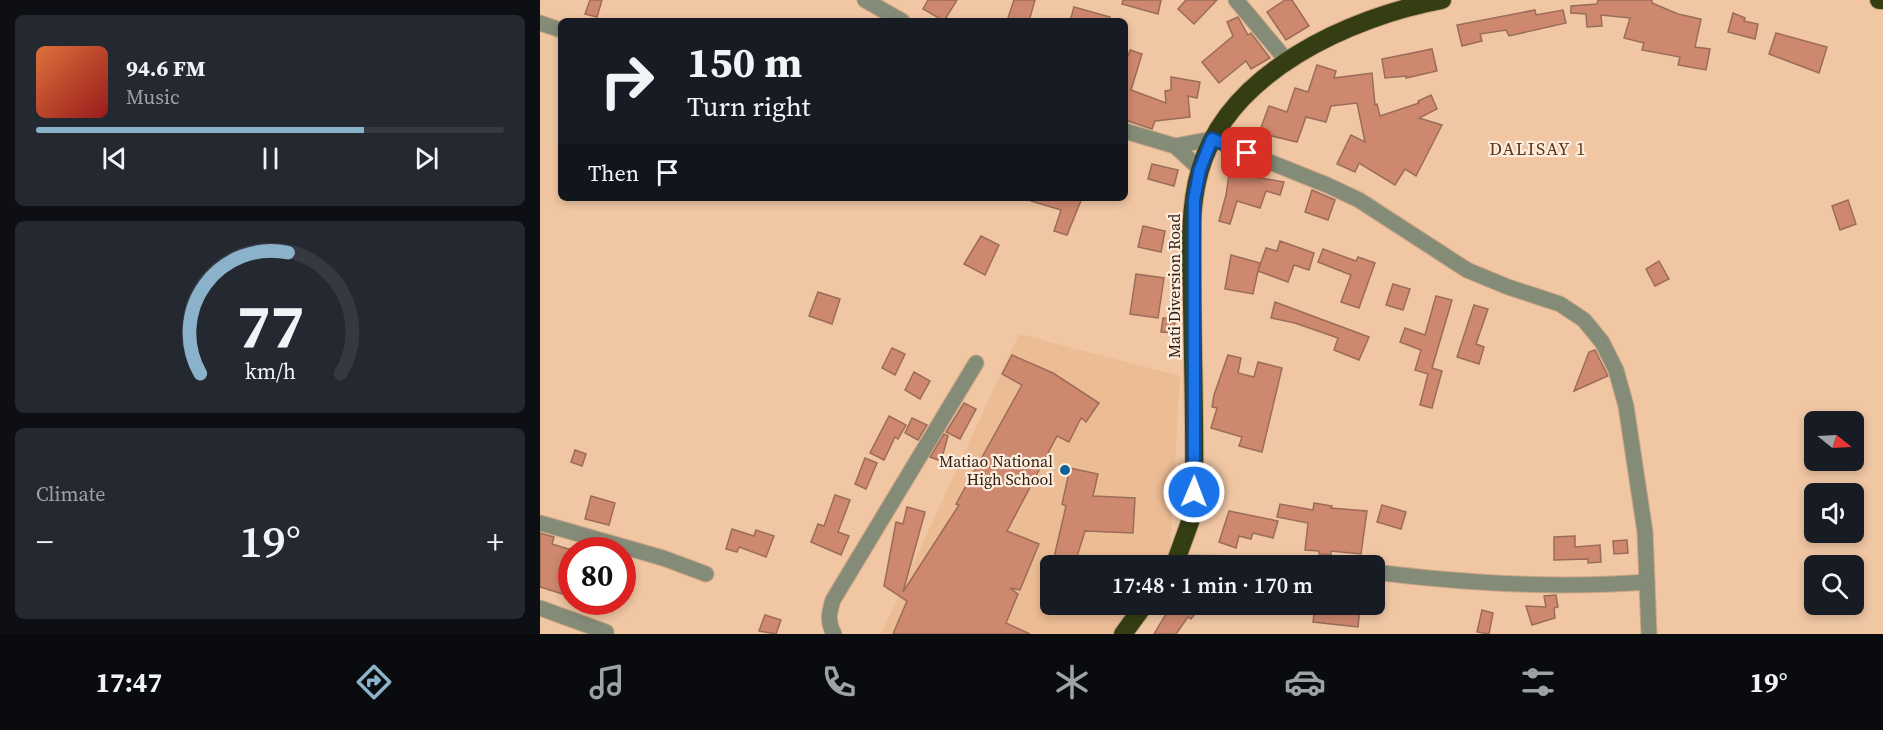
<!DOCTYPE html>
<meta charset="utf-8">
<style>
body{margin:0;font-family:"Source Serif 4",serif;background:#242831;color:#f1f3f6;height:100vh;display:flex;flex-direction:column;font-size:22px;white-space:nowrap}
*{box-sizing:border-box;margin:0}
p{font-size:20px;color:#9ea1a6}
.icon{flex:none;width:33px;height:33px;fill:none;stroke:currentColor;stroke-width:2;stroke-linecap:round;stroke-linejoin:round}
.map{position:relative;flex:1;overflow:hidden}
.drawer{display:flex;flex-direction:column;gap:15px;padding:15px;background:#0d0f14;width:540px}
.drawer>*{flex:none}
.guide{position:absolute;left:18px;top:18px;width:570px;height:183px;border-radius:9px;box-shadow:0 3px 9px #0003;background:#171b24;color:#f1f3f6;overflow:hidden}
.needle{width:39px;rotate:108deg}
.controls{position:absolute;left:1264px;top:411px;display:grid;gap:12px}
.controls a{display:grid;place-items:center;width:60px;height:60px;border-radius:9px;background:#171b24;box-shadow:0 3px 9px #0003;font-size:30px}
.speed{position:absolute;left:18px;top:537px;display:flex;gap:12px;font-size:30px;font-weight:700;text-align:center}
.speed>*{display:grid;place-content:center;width:78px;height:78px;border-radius:50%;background:#171b24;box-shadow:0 3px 9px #0003;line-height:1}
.speed .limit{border:9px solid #d22;background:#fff;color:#111}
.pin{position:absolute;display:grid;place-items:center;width:51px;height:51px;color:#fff;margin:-26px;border-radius:12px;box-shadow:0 3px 9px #0006}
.me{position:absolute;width:66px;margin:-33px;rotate:1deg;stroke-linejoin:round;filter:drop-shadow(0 0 4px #0008)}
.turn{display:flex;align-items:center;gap:21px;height:126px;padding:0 30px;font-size:27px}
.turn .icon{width:78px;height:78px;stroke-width:2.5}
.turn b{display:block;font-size:42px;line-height:51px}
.then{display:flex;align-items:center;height:57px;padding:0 30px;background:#0003;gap:12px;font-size:22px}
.big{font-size:45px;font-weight:600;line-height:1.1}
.drawer .tile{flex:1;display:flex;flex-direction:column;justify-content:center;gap:9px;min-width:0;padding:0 21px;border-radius:9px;background:#242831}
.drawer .dial{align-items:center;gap:0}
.dial svg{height:156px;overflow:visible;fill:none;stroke:#363941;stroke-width:7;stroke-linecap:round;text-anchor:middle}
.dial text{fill:#f1f3f6;stroke:none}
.song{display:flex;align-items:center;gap:18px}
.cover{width:72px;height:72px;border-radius:9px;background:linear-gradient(135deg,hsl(20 70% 55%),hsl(0 70% 35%))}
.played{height:6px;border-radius:3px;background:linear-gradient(90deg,#8ab2ca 70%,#363941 70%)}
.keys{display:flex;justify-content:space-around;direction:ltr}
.heat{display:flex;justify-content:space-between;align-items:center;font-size:33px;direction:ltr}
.trip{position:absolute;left:500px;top:555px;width:345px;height:60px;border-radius:9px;background:#171b24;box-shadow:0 3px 9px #0003;font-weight:600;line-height:60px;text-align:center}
.tab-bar{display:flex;height:96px;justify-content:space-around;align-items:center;background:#090b0e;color:#9ea1a6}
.tab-bar .icon{width:42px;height:42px}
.tab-bar .current{color:#8ab2ca}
.tab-bar b{font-size:27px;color:#f1f3f6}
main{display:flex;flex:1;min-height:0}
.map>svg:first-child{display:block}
</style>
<main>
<section class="drawer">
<div class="tile">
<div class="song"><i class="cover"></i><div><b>94.6 FM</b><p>Music</p></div></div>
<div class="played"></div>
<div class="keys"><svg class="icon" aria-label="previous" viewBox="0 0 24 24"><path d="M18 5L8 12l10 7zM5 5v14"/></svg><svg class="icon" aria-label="pause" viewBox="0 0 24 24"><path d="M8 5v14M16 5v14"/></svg><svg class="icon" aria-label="next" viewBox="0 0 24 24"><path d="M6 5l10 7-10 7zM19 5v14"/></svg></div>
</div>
<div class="tile dial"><svg viewBox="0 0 100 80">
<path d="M14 69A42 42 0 1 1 86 69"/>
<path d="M14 69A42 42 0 0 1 59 7" stroke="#8ab2ca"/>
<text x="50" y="56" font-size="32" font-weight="700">77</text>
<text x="50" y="72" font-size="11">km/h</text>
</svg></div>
<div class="tile"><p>Climate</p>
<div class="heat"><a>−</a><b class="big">19°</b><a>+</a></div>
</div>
</section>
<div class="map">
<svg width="1343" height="634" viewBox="0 0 1343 634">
<rect width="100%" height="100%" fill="#f0c6a3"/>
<path fill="#ecbc94" d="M 479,334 L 640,376 L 629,565 L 510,566 L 510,604 L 597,605 L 574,634 L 341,634 Z"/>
<g fill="#ce886e" stroke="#9b6c5a" stroke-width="1.5">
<path d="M 50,0 L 62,0 L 57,17 L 45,14 Z"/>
<path d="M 388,0 L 417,0 L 404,21 L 383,9 Z"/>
<path d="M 474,0 L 495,0 L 489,21 L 467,21 Z"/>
<path d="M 583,0 L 621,0 L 618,14 L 582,4 Z"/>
<path d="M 646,0 L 677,0 L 654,24 L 638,9 Z"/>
<path d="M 745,0 L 752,0 L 769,26 L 746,40 L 727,12 Z"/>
<path d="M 1058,0 L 1112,0 L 1112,3 L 1138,14 L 1161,19 L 1155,47 L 1170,49 L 1166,70 L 1138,65 L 1140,57 L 1102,50 L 1104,43 L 1084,38 L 1090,18 L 1061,15 L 1062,26 L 1047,27 L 1046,14 L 1031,13 L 1031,6 L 1057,4 Z"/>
<path d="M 534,7 L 570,17 L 569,21 L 530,21 Z"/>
<path d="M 995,10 L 996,15 L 1023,10 L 1026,23 L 969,36 L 966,30 L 940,34 L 942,41 L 922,46 L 917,25 Z"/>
<path d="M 1193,13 L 1205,18 L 1204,21 L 1218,24 L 1215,39 L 1188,32 Z"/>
<path d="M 698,17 L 708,35 L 711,33 L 730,58 L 711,69 L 706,61 L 679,83 L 662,62 L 693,36 L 687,22 Z"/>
<path d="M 1236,33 L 1287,47 L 1279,73 L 1229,54 Z"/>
<path d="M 892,49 L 897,71 L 866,78 L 866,76 L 845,78 L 842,59 Z"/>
<path d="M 590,50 L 602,54 L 591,90 L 626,103 L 625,91 L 631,90 L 631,77 L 660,82 L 657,98 L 648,96 L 650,117 L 615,121 L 612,129 L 585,120 L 585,55 L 588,56 Z"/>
<path d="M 777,65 L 796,71 L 794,78 L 832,73 L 835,105 L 837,104 L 840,116 L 879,103 L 878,101 L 891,95 L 897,109 L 879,118 L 902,125 L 876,176 L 865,169 L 855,185 L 819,163 L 815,172 L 797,164 L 811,135 L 825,142 L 817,103 L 791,106 L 786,122 L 766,117 L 757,142 L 719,133 L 729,106 L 747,112 L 755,88 L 768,92 Z"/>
<path d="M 691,162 L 705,165 L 703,175 L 744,182 L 740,195 L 726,191 L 720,208 L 697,201 L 690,224 L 679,221 L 686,195 Z"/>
<path d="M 612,164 L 638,170 L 634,186 L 608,179 Z"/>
<path d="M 772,190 L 795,200 L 788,220 L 765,212 Z"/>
<path d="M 492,198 L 542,198 L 527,235 L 514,231 L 521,210 L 491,201 Z"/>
<path d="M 1308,200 L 1316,224 L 1300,230 L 1292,206 Z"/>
<path d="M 603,226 L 625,231 L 621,252 L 598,247 Z"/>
<path d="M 441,236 L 459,245 L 445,275 L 424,264 Z"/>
<path d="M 740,241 L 774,253 L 769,270 L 754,265 L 748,282 L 718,271 L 713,294 L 685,289 L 691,255 L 720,263 L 718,271 L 726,248 L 737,251 Z"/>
<path d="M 783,249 L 816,261 L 818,257 L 835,263 L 819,308 L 801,302 L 811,275 L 778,262 Z"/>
<path d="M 1119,261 L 1129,279 L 1115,286 L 1106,269 Z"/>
<path d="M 596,274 L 624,278 L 618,318 L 590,314 Z"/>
<path d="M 853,284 L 870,289 L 863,310 L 846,305 Z"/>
<path d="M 278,292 L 300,299 L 292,324 L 269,316 Z"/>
<path d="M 896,296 L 912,300 L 892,368 L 902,371 L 892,408 L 880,405 L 888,374 L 875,370 L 881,350 L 860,342 L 865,328 L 885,335 Z"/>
<path d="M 735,302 L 829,337 L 819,360 L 794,350 L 798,338 L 755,323 L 731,318 Z"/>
<path d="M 934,305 L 948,309 L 936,344 L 944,347 L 939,364 L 917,357 Z"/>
<path d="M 623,318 L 635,319 L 634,333 L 621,332 Z"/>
<path d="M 352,348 L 365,354 L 355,375 L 342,368 Z"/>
<path d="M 1055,350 L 1068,376 L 1034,391 L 1049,352 Z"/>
<path d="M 472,355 L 513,373 L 559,403 L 546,422 L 541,418 L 529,442 L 517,436 L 467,531 L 499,544 L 480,590 L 470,588 L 478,594 L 466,623 L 490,634 L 353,634 L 367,601 L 344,586 L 356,522 L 363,524 L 367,507 L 385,512 L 363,592 L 419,505 L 416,504 L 482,385 L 462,374 Z"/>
<path d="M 688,355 L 701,358 L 698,373 L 714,377 L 718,362 L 742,368 L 722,452 L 699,446 L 702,437 L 671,428 L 677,408 L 672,407 L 674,395 Z"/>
<path d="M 374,372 L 390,381 L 380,399 L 365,390 Z"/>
<path d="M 424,403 L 436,409 L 420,439 L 406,432 Z"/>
<path d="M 349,416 L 366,425 L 358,439 L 355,437 L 344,460 L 330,453 Z"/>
<path d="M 372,418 L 387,425 L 378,440 L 365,433 Z"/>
<path d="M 404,434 L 408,436 L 401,461 L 390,457 Z"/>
<path d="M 35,450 L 46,454 L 42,466 L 31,462 Z"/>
<path d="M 325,458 L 337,463 L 326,489 L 315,484 Z"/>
<path d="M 530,468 L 558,474 L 553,496 L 595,498 L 593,533 L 545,531 L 534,566 L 512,566 L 526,506 L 522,504 Z"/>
<path d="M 295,495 L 310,500 L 298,532 L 309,536 L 301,555 L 271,542 L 278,524 L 284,526 Z"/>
<path d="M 51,496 L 75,503 L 69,525 L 45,519 Z"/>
<path d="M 774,503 L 792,506 L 791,508 L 827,511 L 821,554 L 791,551 L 791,555 L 779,554 L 779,551 L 765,550 L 768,523 L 737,517 L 740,504 L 773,510 Z"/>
<path d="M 842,505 L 866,512 L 861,529 L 837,522 Z"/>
<path d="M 689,511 L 738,521 L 733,538 L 713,533 L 711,539 L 699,536 L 696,548 L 679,542 Z"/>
<path d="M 192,529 L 214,536 L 216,530 L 234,536 L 226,557 L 199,547 L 197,552 L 186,549 Z"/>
<path d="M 0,533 L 14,537 L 12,544 L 32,550 L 32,597 L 0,587 Z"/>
<path d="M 1035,536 L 1035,547 L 1060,545 L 1061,562 L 1048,563 L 1048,559 L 1014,560 L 1014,537 Z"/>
<path d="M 1087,540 L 1088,553 L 1074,554 L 1073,541 Z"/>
<path d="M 1016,595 L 1018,607 L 1014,608 L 1015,618 L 992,625 L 986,606 L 1006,607 L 1004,596 Z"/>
<path d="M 632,604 L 663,604 L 651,619 L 648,617 L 636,634 L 614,634 Z"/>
<path d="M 775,605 L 820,607 L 818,627 L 773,622 Z"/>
<path d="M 942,610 L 953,613 L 949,634 L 937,632 Z"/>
<path d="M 225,615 L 241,620 L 236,634 L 219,631 Z"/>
</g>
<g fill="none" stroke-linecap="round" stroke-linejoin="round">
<defs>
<g id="minor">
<path d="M 325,0 L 362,21"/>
<path d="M 696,0 L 747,61"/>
<path d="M 0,23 L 21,30"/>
<path d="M 585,131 L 635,146 L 672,139 L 787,185 L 819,200 L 927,270 L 968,287 L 1020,304 L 1044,320 L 1062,342 L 1076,370 L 1086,406 L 1105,532 L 1109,634"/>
<path d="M 635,146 L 660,169"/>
<path d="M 0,523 L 123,558 L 166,574"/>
<path d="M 636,562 L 759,566"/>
<path d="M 834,572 C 926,583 1014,589 1107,582"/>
<path d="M 0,608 L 66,632"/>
<path d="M 294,634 C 287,622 289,613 293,600 L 436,363"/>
</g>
<g id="highway">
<path d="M 1339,0 L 1343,0"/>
<path d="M 634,566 L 650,522 L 654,492 C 655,428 653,365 652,301 C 651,259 648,211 660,170 C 688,72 810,17 902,0"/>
<path d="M 583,634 L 605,604"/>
</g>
</defs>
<use href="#minor" stroke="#c9a485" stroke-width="17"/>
<use href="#highway" stroke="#c9a485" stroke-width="20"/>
<use href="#minor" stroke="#848b77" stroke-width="15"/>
<use href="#highway" stroke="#343e12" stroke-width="18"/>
</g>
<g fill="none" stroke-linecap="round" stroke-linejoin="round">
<defs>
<path id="route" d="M 654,492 L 654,200 L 660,169 L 672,139 L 707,153"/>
</defs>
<use href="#route" stroke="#114b97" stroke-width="15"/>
<use href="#route" stroke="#1a73e8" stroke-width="10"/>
</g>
<circle fill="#0b6394" stroke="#feecde" stroke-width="2" cx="525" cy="470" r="6"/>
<g text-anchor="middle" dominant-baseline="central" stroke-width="4.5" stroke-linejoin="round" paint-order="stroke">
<g font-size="16" fill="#2c1d0f" stroke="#feecde">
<text transform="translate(634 286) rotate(-90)">Mati Diversion Road</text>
</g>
<g font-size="16" fill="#2c1d0f" stroke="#feecde" text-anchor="end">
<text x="513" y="461">Matiao National<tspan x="513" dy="18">High School</tspan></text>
</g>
<g font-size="18" letter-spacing="1.5" fill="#5a3717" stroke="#feecde">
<text x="998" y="148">DALISAY 1</text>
</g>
</g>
</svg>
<div class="controls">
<a><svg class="needle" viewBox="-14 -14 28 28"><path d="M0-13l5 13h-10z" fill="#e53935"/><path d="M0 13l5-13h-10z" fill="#9ea1a6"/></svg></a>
<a><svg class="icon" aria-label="sound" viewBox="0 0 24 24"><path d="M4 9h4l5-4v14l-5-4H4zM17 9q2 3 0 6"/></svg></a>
<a><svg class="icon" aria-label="search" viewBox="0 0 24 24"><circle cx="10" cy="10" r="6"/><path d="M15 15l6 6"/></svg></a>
</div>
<div class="speed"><div class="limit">80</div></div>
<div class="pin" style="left:707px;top:153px;background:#d93025"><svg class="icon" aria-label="arrive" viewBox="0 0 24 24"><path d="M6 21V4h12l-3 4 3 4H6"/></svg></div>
<svg class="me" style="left:654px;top:492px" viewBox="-20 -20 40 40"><circle r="17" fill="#1a73e8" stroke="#fff" stroke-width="3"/><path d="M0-11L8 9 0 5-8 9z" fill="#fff"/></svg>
<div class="trip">17:48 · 1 min · 170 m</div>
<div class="guide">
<div class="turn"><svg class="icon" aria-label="right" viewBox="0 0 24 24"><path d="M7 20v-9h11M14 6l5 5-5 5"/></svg><div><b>150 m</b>Turn right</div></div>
<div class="then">Then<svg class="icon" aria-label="arrive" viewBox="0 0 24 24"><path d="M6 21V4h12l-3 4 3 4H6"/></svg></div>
</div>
</div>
</main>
<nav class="tab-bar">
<b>17:47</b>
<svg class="icon current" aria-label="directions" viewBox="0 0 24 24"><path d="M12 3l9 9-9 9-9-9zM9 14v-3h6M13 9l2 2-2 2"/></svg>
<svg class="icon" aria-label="music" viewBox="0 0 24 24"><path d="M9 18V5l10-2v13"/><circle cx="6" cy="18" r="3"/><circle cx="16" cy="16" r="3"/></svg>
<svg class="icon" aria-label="phone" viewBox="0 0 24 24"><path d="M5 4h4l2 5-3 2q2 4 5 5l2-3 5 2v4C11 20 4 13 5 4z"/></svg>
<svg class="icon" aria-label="climate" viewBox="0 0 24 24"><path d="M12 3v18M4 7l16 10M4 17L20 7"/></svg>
<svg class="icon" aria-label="car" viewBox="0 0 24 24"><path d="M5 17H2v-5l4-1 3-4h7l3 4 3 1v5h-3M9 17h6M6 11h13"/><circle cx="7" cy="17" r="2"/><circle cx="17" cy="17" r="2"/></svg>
<svg class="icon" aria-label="filters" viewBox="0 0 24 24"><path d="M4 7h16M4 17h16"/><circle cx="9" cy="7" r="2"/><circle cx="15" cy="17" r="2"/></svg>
<b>19°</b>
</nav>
